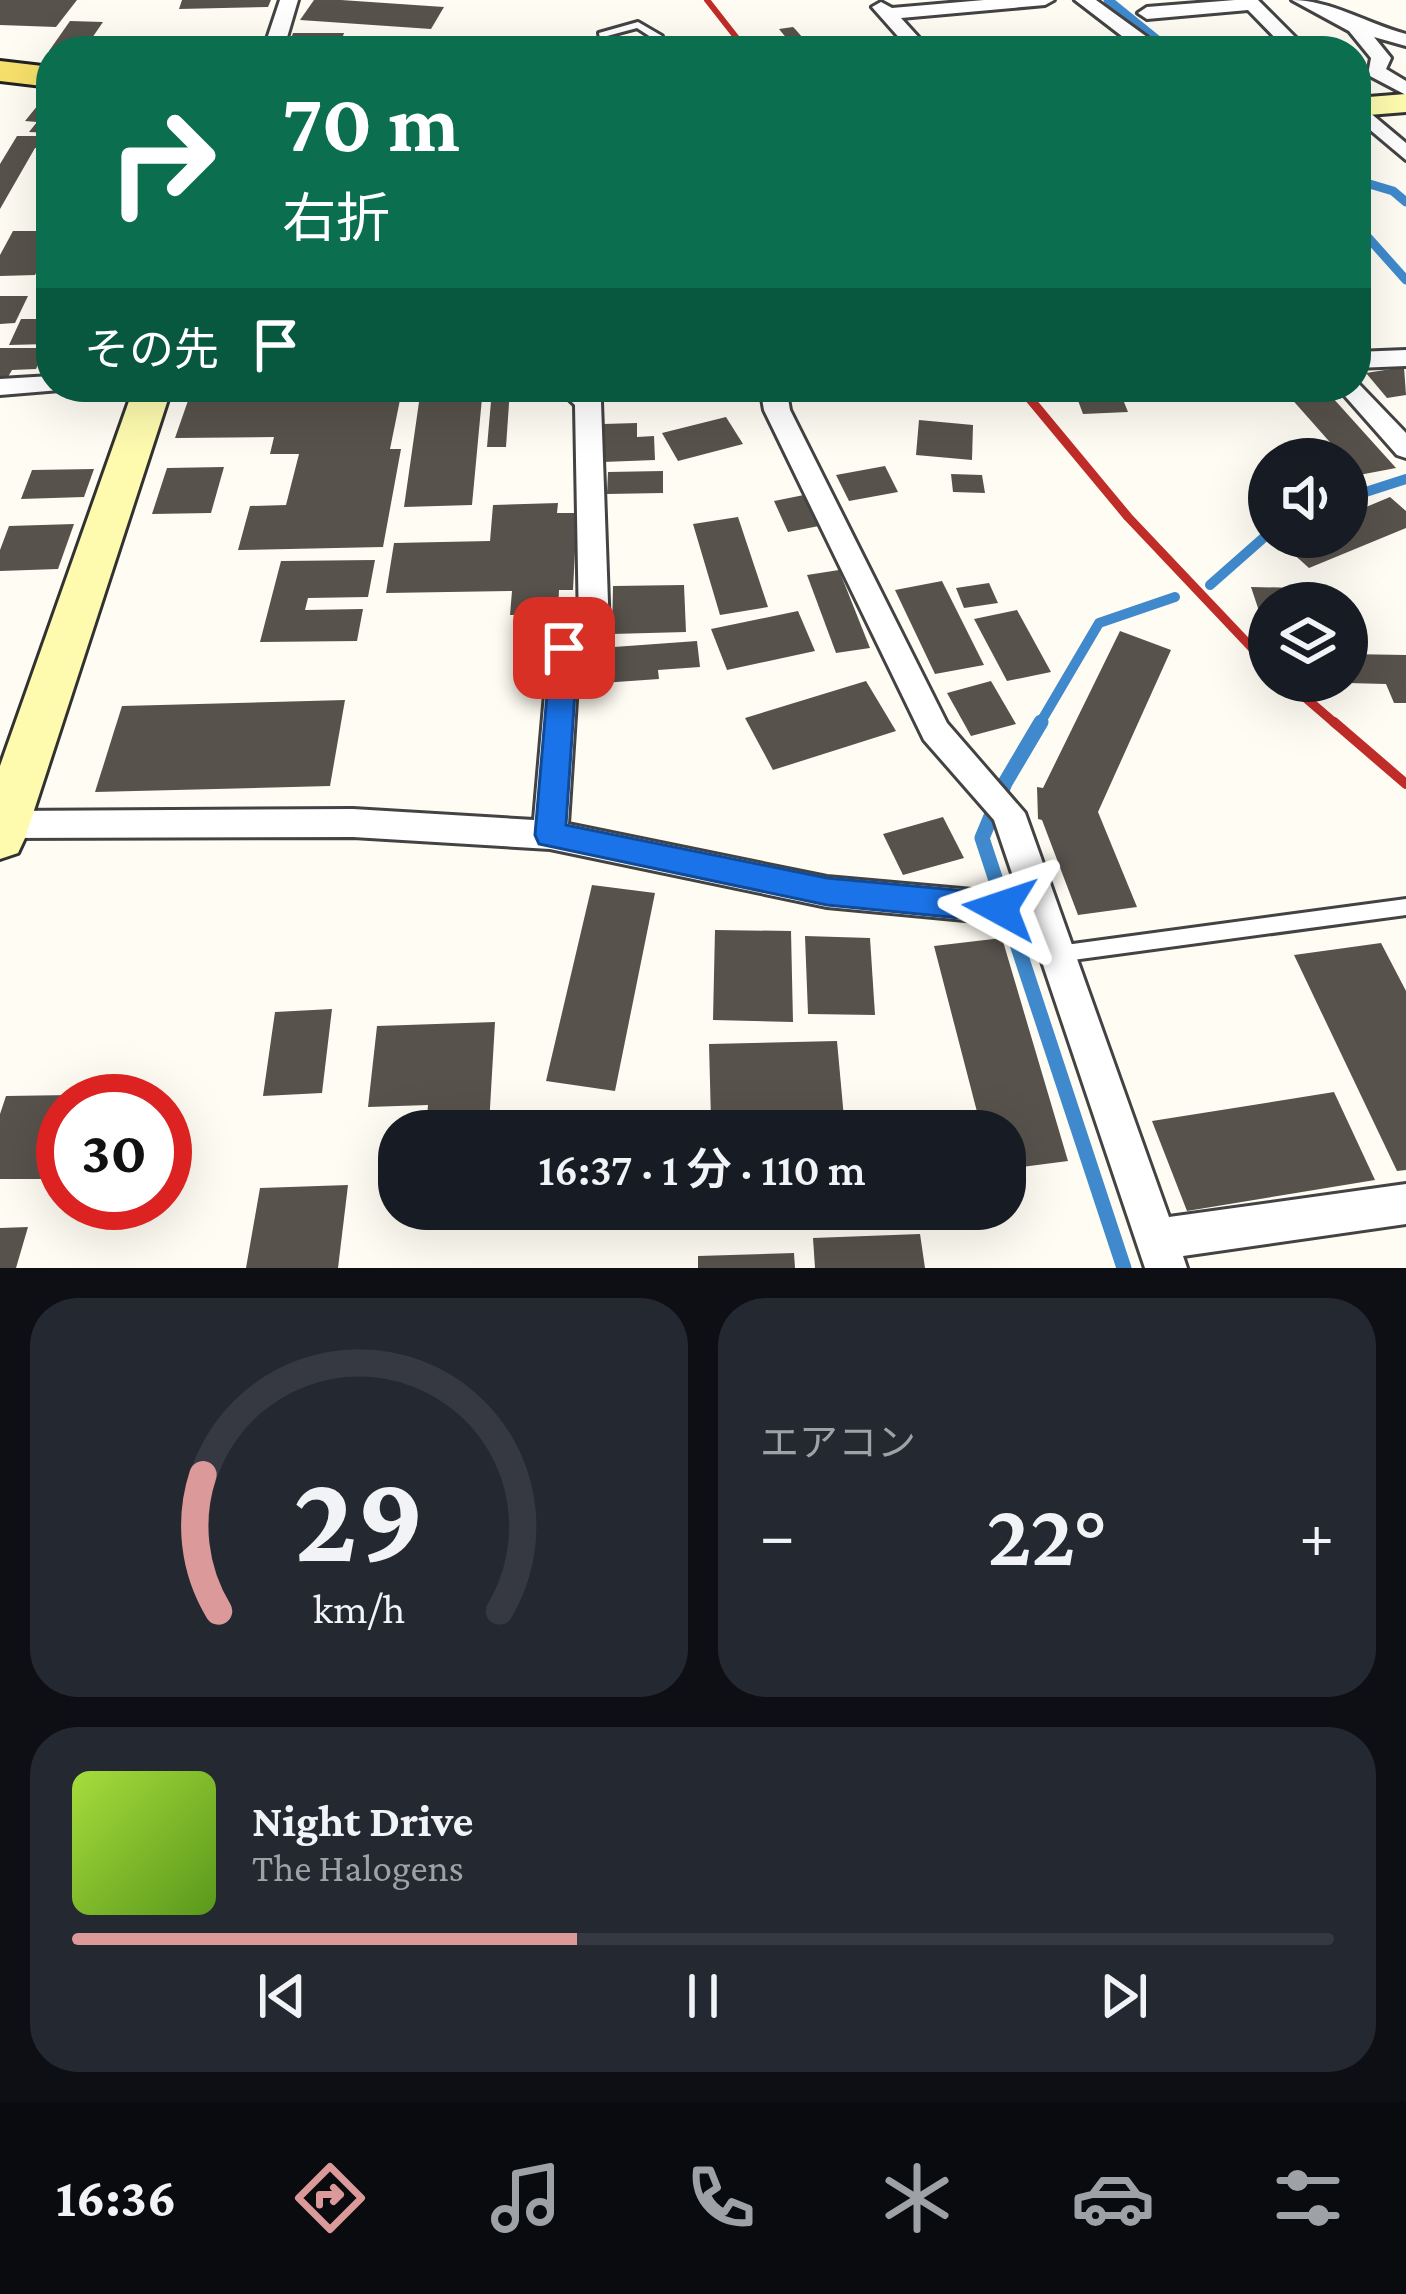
<!DOCTYPE html>
<html lang="ja">
<meta charset="utf-8">
<style>
body{margin:0;font-family:"Crimson Pro","Noto Sans JP",serif;background:#242831;color:#f1f3f6;height:100vh;display:flex;flex-direction:column;font-size:45px;white-space:nowrap}
*{box-sizing:border-box;margin:0}
p{font-size:39px;color:#9ea1a6}
.icon{flex:none;width:66px;height:66px;fill:none;stroke:currentColor;stroke-width:2;stroke-linecap:round;stroke-linejoin:round}
.map{position:relative;height:1268px;overflow:hidden}
.drawer{display:flex;flex-direction:column;gap:30px;padding:30px;background:#0d0f14;flex:1}
.drawer>*{flex:none}
.hud{position:absolute;left:36px;top:36px;width:1335px;height:366px;border-radius:48px;box-shadow:0 12px 48px #0002;background:#0b6e4f;color:#fff;overflow:hidden}
.buttons{position:absolute;left:1248px;top:438px;display:grid;gap:24px}
.buttons a{display:grid;place-items:center;width:120px;height:120px;border-radius:50%;background:#171b24;box-shadow:0 12px 48px #0002;font-size:60px}
.speed{position:absolute;left:36px;top:1074px;display:flex;gap:24px;font-size:60px;font-weight:700;text-align:center}
.speed>*{display:grid;place-content:center;width:156px;height:156px;border-radius:50%;background:#171b24;box-shadow:0 12px 48px #0002;line-height:1}
.speed .limit{border:18px solid #d22;background:#fff;color:#111}
.pin{position:absolute;display:grid;place-items:center;width:102px;height:102px;color:#fff;margin:-51px;border-radius:24px;box-shadow:0 6px 18px #0006}
.me{position:absolute;width:132px;margin:-66px;rotate:275deg;stroke-linejoin:round;filter:drop-shadow(0 0 9px #0008)}
.turn{display:flex;align-items:center;gap:42px;height:252px;padding:0 48px;font-size:54px}
.turn .icon{width:156px;height:156px;stroke-width:2.5}
.turn b{display:block;font-size:84px;line-height:102px}
.then{display:flex;align-items:center;height:114px;padding:0 48px;background:#0003;gap:24px;font-size:45px}
.big{font-size:90px;font-weight:600;line-height:1.1}
.drawer .card{flex:1;display:flex;flex-direction:column;justify-content:center;gap:18px;min-width:0;padding:0 42px;border-radius:48px;background:#242831}
.drawer .dial{align-items:center;gap:0}
.dial svg{height:312px;overflow:visible;fill:none;stroke:#363941;stroke-width:7;stroke-linecap:round;text-anchor:middle}
.dial text{fill:#f1f3f6;stroke:none}
.song{display:flex;align-items:center;gap:36px}
.cover{width:144px;height:144px;border-radius:18px;background:linear-gradient(135deg,hsl(80 70% 55%),hsl(90 70% 35%))}
.played{height:12px;border-radius:6px;background:linear-gradient(90deg,#db9999 40%,#363941 40%)}
.keys{display:flex;justify-content:space-around;direction:ltr}
.heat{display:flex;justify-content:space-between;align-items:center;font-size:66px;direction:ltr}
.drawer .tiles{flex:1;display:grid;gap:30px;grid-template-columns:1fr 1fr}
.card:last-child{grid-column:span 2}
.trip{position:absolute;left:378px;top:1110px;width:648px;height:120px;border-radius:48px;background:#171b24;box-shadow:0 12px 48px #0002;font-weight:600;line-height:120px;text-align:center}
.menu{display:flex;height:192px;justify-content:space-around;align-items:center;background:#090b0e;color:#9ea1a6}
.menu .icon{width:84px;height:84px}
.menu .selected{color:#db9999}
.menu b{font-size:54px;color:#f1f3f6}
.map>svg:first-child{display:block}
</style>
<div class="map">
<svg width="1406" height="1268" viewBox="0 0 1406 1268">
<rect width="100%" height="100%" fill="#fffdf3"/>
<g fill="none" stroke-linecap="round" stroke-linejoin="round">
<g stroke="#3f89cc" stroke-width="9">
<path d="M 1108,0 L 1171,51"/>
<path d="M 1356,180 L 1393,191 L 1406,202"/>
<path d="M 1356,224 L 1406,280"/>
</g>
<g stroke="#3f89cc" stroke-width="10">
<path d="M 1347,498 L 1406,479"/>
<path d="M 1210,585 L 1269,533"/>
<path d="M 1039,725 L 1099,623 L 1175,597"/>
</g>
<path stroke="#3f89cc" stroke-width="15" d="M 1041,722 L 1005,783 L 982,838 L 1124,1268"/>
</g>
<g fill="#58524c">
<path d="M 0,0 L 77,0 L 56,27 L 0,25 Z"/>
<path d="M 182,0 L 271,0 L 268,7 L 179,9 Z"/>
<path d="M 314,0 L 341,0 L 444,7 L 431,29 L 300,20 Z"/>
<path d="M 70,21 L 103,22 L 83,51 L 49,51 Z"/>
<path d="M 793,27 L 796,30 L 814,51 L 797,51 L 779,29 Z"/>
<path d="M 293,33 L 344,33 L 338,51 L 286,51 Z"/>
<path d="M 202,38 L 262,38 L 256,51 L 194,51 Z"/>
<path d="M 47,94 L 51,94 L 51,133 L 29,132 L 37,122 L 25,121 Z"/>
<path d="M 17,136 L 51,136 L 51,148 L 35,148 L 0,209 L 0,164 Z"/>
<path d="M 13,231 L 51,231 L 51,245 L 35,275 L 0,276 L 0,255 Z"/>
<path d="M 0,296 L 28,296 L 15,323 L 0,324 Z"/>
<path d="M 21,319 L 51,319 L 48,344 L 9,345 Z"/>
<path d="M 0,348 L 46,348 L 36,369 L 12,370 L 8,377 L 0,377 Z"/>
<path d="M 1404,367 L 1406,395 L 1387,398 L 1366,373 Z"/>
<path d="M 483,387 L 472,505 L 404,507 L 421,388 Z"/>
<path d="M 843,387 L 887,387 L 888,399 L 844,398 Z"/>
<path d="M 893,387 L 975,387 L 976,397 L 893,393 Z"/>
<path d="M 1073,387 L 1133,387 L 1137,397 L 1122,397 L 1128,412 L 1083,414 Z"/>
<path d="M 1281,387 L 1323,387 L 1396,468 L 1359,475 Z"/>
<path d="M 510,389 L 506,447 L 487,447 L 492,390 Z"/>
<path d="M 402,390 L 390,449 L 401,449 L 383,547 L 238,550 L 250,506 L 286,505 L 299,454 L 270,454 L 274,437 L 175,438 L 191,392 Z"/>
<path d="M 726,417 L 743,444 L 678,461 L 662,433 Z"/>
<path d="M 919,420 L 973,425 L 972,460 L 916,455 Z"/>
<path d="M 637,423 L 637,437 L 654,436 L 655,460 L 603,462 L 603,424 Z"/>
<path d="M 885,466 L 898,492 L 849,501 L 836,475 Z"/>
<path d="M 224,467 L 211,513 L 152,514 L 167,468 Z"/>
<path d="M 94,469 L 84,497 L 21,499 L 32,470 Z"/>
<path d="M 663,471 L 663,493 L 607,494 L 608,472 Z"/>
<path d="M 951,474 L 982,475 L 985,493 L 953,492 Z"/>
<path d="M 804,495 L 819,526 L 788,532 L 774,501 Z"/>
<path d="M 1390,497 L 1406,511 L 1406,528 L 1309,568 L 1280,542 L 1292,537 L 1347,537 L 1347,515 Z"/>
<path d="M 558,503 L 557,513 L 577,513 L 573,590 L 559,590 L 558,614 L 510,615 L 512,591 L 386,593 L 394,543 L 490,541 L 493,505 Z"/>
<path d="M 738,517 L 768,607 L 720,615 L 693,524 Z"/>
<path d="M 74,524 L 58,569 L 0,571 L 0,550 L 9,526 Z"/>
<path d="M 375,560 L 368,597 L 308,598 L 305,610 L 363,609 L 357,641 L 260,642 L 281,561 Z"/>
<path d="M 839,570 L 870,648 L 836,653 L 807,575 Z"/>
<path d="M 942,581 L 984,665 L 935,674 L 895,590 Z"/>
<path d="M 989,583 L 998,603 L 964,608 L 956,588 Z"/>
<path d="M 684,585 L 686,632 L 612,634 L 613,586 Z"/>
<path d="M 1251,587 L 1302,588 L 1307,603 L 1269,603 L 1269,626 L 1264,626 Z"/>
<path d="M 1017,610 L 1051,672 L 1007,681 L 974,619 Z"/>
<path d="M 798,611 L 815,651 L 727,670 L 711,629 Z"/>
<path d="M 1120,631 L 1171,650 L 1098,812 L 1137,907 L 1078,915 L 1042,820 L 1038,819 L 1037,787 L 1043,788 Z"/>
<path d="M 697,641 L 700,667 L 658,670 L 659,679 L 602,683 L 600,648 Z"/>
<path d="M 1347,654 L 1406,655 L 1406,703 L 1394,703 L 1386,684 L 1347,683 Z"/>
<path d="M 866,681 L 896,731 L 773,770 L 745,718 Z"/>
<path d="M 991,681 L 1016,724 L 971,736 L 947,693 Z"/>
<path d="M 345,700 L 330,786 L 95,792 L 122,706 Z"/>
<path d="M 943,817 L 964,858 L 903,875 L 883,834 Z"/>
<path d="M 592,885 L 655,893 L 615,1091 L 546,1081 Z"/>
<path d="M 715,930 L 791,931 L 793,1022 L 713,1020 Z"/>
<path d="M 805,936 L 870,938 L 875,1015 L 808,1014 Z"/>
<path d="M 1002,938 L 1068,1161 L 1006,1169 L 1005,1131 L 982,1131 L 934,946 Z"/>
<path d="M 1381,943 L 1406,991 L 1406,1170 L 1397,1171 L 1294,955 Z"/>
<path d="M 332,1009 L 322,1093 L 263,1096 L 275,1012 Z"/>
<path d="M 495,1022 L 489,1125 L 426,1128 L 428,1105 L 368,1107 L 377,1026 Z"/>
<path d="M 837,1041 L 844,1118 L 711,1120 L 709,1044 Z"/>
<path d="M 1334,1092 L 1375,1180 L 1187,1211 L 1152,1121 Z"/>
<path d="M 71,1095 L 69,1101 L 63,1101 L 63,1123 L 47,1179 L 0,1179 L 0,1114 L 6,1096 Z"/>
<path d="M 518,1116 L 648,1120 L 648,1131 L 516,1131 Z"/>
<path d="M 348,1185 L 338,1268 L 246,1268 L 260,1188 Z"/>
<path d="M 28,1227 L 16,1268 L 0,1268 L 0,1228 Z"/>
<path d="M 920,1234 L 925,1268 L 815,1268 L 813,1238 Z"/>
<path d="M 794,1253 L 795,1268 L 698,1268 L 698,1256 Z"/>
</g>
<g fill="none" stroke-linecap="round" stroke-linejoin="round">
<defs>
<g id="lane">
<path d="M 638,22 L 662,36 L 663,51 L 653,51 L 654,39 L 637,28 L 607,36 L 612,51 L 602,51 L 599,33 Z"/>
<path d="M 1406,899 L 1406,915 L 1058,962 L 1052,960 L 1049,954 L 1052,948 L 1058,946 Z"/>
</g>
<g id="street">
<path d="M 280,0 L 298,0 L 283,51 L 263,51 Z"/>
<path d="M 984,0 L 1054,0 L 1045,5 L 901,18 L 931,51 L 911,51 L 872,7 L 881,2 L 892,8 Z"/>
<path d="M 1075,0 L 1096,0 L 1147,37 L 1150,51 L 1130,51 L 1131,43 Z"/>
<path d="M 1235,0 L 1258,0 L 1309,51 L 1288,51 L 1248,10 L 1147,19 L 1138,13 L 1147,7 Z"/>
<path d="M 1292,0 C 1330,0 1368,24 1406,34 L 1406,46 L 1374,37 L 1391,58 L 1386,69 L 1406,81 L 1406,95 L 1368,75 L 1371,58 L 1349,31 Z"/>
<path d="M 1356,101 L 1406,143 L 1406,160 L 1356,118 Z"/>
<path d="M 1406,350 L 1406,366 L 1356,368 L 1356,352 Z"/>
<path d="M 51,376 L 51,387 L 60,390 L 0,395 L 0,379 Z"/>
<path d="M 1356,381 L 1406,433 L 1406,458 L 1397,455 L 1337,387 L 1356,387 Z"/>
<path d="M 556,387 L 585,387 L 601,402 L 609,631 L 605,639 L 579,654 L 568,824 L 827,877 L 1019,894 L 994,820 L 924,740 L 764,410 L 760,387 L 786,387 L 790,410 L 947,723 L 1025,813 L 1169,1217 L 1406,1184 L 1406,1224 L 1183,1256 L 1187,1268 L 1145,1268 L 1030,926 L 827,907 L 550,849 L 353,837 L 0,838 L 0,812 L 4,811 L 353,809 L 534,820 L 549,648 L 553,640 L 579,626 L 575,405 Z"/>
</g>
<g id="secondary">
<path d="M 1406,94 L 1406,112 L 1356,116 L 1356,98 Z"/>
<path d="M 134,387 L 172,387 L 25,838 L 18,853 L 0,859 L 0,766 Z"/>
</g>
<path id="primary" d="M 0,61 L 51,67 L 51,87 L 0,81 Z"/>
</defs>
<use href="#lane" stroke="#434343" stroke-width="6"/>
<use href="#street" stroke="#434343" stroke-width="6"/>
<use href="#secondary" stroke="#323232" stroke-width="6"/>
<use href="#primary" stroke="#212121" stroke-width="6"/>
<use href="#lane" fill="#fff" fill-rule="evenodd"/>
<use href="#street" fill="#fff" fill-rule="evenodd"/>
<use href="#secondary" fill="#fefbaf" fill-rule="evenodd"/>
<use href="#primary" fill="#f7e06b" fill-rule="evenodd"/>
<path stroke="#c02c28" stroke-width="6" d="M 707,0 L 747,51"/>
<g stroke="#c02c28" stroke-width="9">
<path d="M 1020,387 L 1128,517 L 1269,666"/>
<path d="M 1286,681 L 1337,725"/>
</g>
<path stroke="#c02c28" stroke-width="10" d="M 1334,722 L 1406,784"/>
</g>
<path fill="#1a73e8" stroke="#114b97" stroke-width="3" d="M 564,638 L 578,648 L 566,825 L 827,878 L 1000,894 L 1012,898 L 1016,908 L 1012,918 L 1000,922 L 827,905 L 539,844 L 535,835 L 551,648 Z"/>
</svg>
<div class="buttons">
<a><svg class="icon" aria-label="sound" viewBox="0 0 24 24"><path d="M4 9h4l5-4v14l-5-4H4zM17 9q2 3 0 6"/></svg></a>
<a><svg class="icon" aria-label="layers" viewBox="0 0 24 24"><path d="M12 4l9 5-9 5-9-5zM3 14l9 5 9-5"/></svg></a>
</div>
<div class="speed"><div class="limit">30</div></div>
<div class="pin" style="left:564px;top:648px;background:#d93025"><svg class="icon" aria-label="arrive" viewBox="0 0 24 24"><path d="M6 21V4h12l-3 4 3 4H6"/></svg></div>
<svg class="me" style="left:1000px;top:908px" viewBox="-20 -20 40 40"><path d="M0-17L14 15 0 8-14 15z" fill="#1a73e8" stroke="#fff" stroke-width="4"/></svg>
<div class="trip">16:37 · 1 分 · 110 m</div>
<div class="hud">
<div class="turn"><svg class="icon" aria-label="right" viewBox="0 0 24 24"><path d="M7 20v-9h11M14 6l5 5-5 5"/></svg><div><b>70 m</b>右折</div></div>
<div class="then">その先<svg class="icon" aria-label="arrive" viewBox="0 0 24 24"><path d="M6 21V4h12l-3 4 3 4H6"/></svg></div>
</div>
</div>
<section class="drawer">
<div class="tiles">
<div class="card dial"><svg viewBox="0 0 100 80">
<path d="M14 69A42 42 0 1 1 86 69"/>
<path d="M14 69A42 42 0 0 1 10 34" stroke="#db9999"/>
<text x="50" y="56" font-size="32" font-weight="700">29</text>
<text x="50" y="72" font-size="11">km/h</text>
</svg></div>
<div class="card"><p>エアコン</p>
<div class="heat"><a>−</a><b class="big">22°</b><a>+</a></div>
</div>
<div class="card">
<div class="song"><i class="cover"></i><div><b>Night Drive</b><p>The Halogens</p></div></div>
<div class="played"></div>
<div class="keys"><svg class="icon" aria-label="previous" viewBox="0 0 24 24"><path d="M18 5L8 12l10 7zM5 5v14"/></svg><svg class="icon" aria-label="pause" viewBox="0 0 24 24"><path d="M8 5v14M16 5v14"/></svg><svg class="icon" aria-label="next" viewBox="0 0 24 24"><path d="M6 5l10 7-10 7zM19 5v14"/></svg></div>
</div>
</div>
</section>
<nav class="menu">
<b>16:36</b>
<svg class="icon selected" aria-label="directions" viewBox="0 0 24 24"><path d="M12 3l9 9-9 9-9-9zM9 14v-3h6M13 9l2 2-2 2"/></svg>
<svg class="icon" aria-label="music" viewBox="0 0 24 24"><path d="M9 18V5l10-2v13"/><circle cx="6" cy="18" r="3"/><circle cx="16" cy="16" r="3"/></svg>
<svg class="icon" aria-label="phone" viewBox="0 0 24 24"><path d="M5 4h4l2 5-3 2q2 4 5 5l2-3 5 2v4C11 20 4 13 5 4z"/></svg>
<svg class="icon" aria-label="climate" viewBox="0 0 24 24"><path d="M12 3v18M4 7l16 10M4 17L20 7"/></svg>
<svg class="icon" aria-label="car" viewBox="0 0 24 24"><path d="M5 17H2v-5l4-1 3-4h7l3 4 3 1v5h-3M9 17h6M6 11h13"/><circle cx="7" cy="17" r="2"/><circle cx="17" cy="17" r="2"/></svg>
<svg class="icon" aria-label="filters" viewBox="0 0 24 24"><path d="M4 7h16M4 17h16"/><circle cx="9" cy="7" r="2"/><circle cx="15" cy="17" r="2"/></svg>
</nav>
